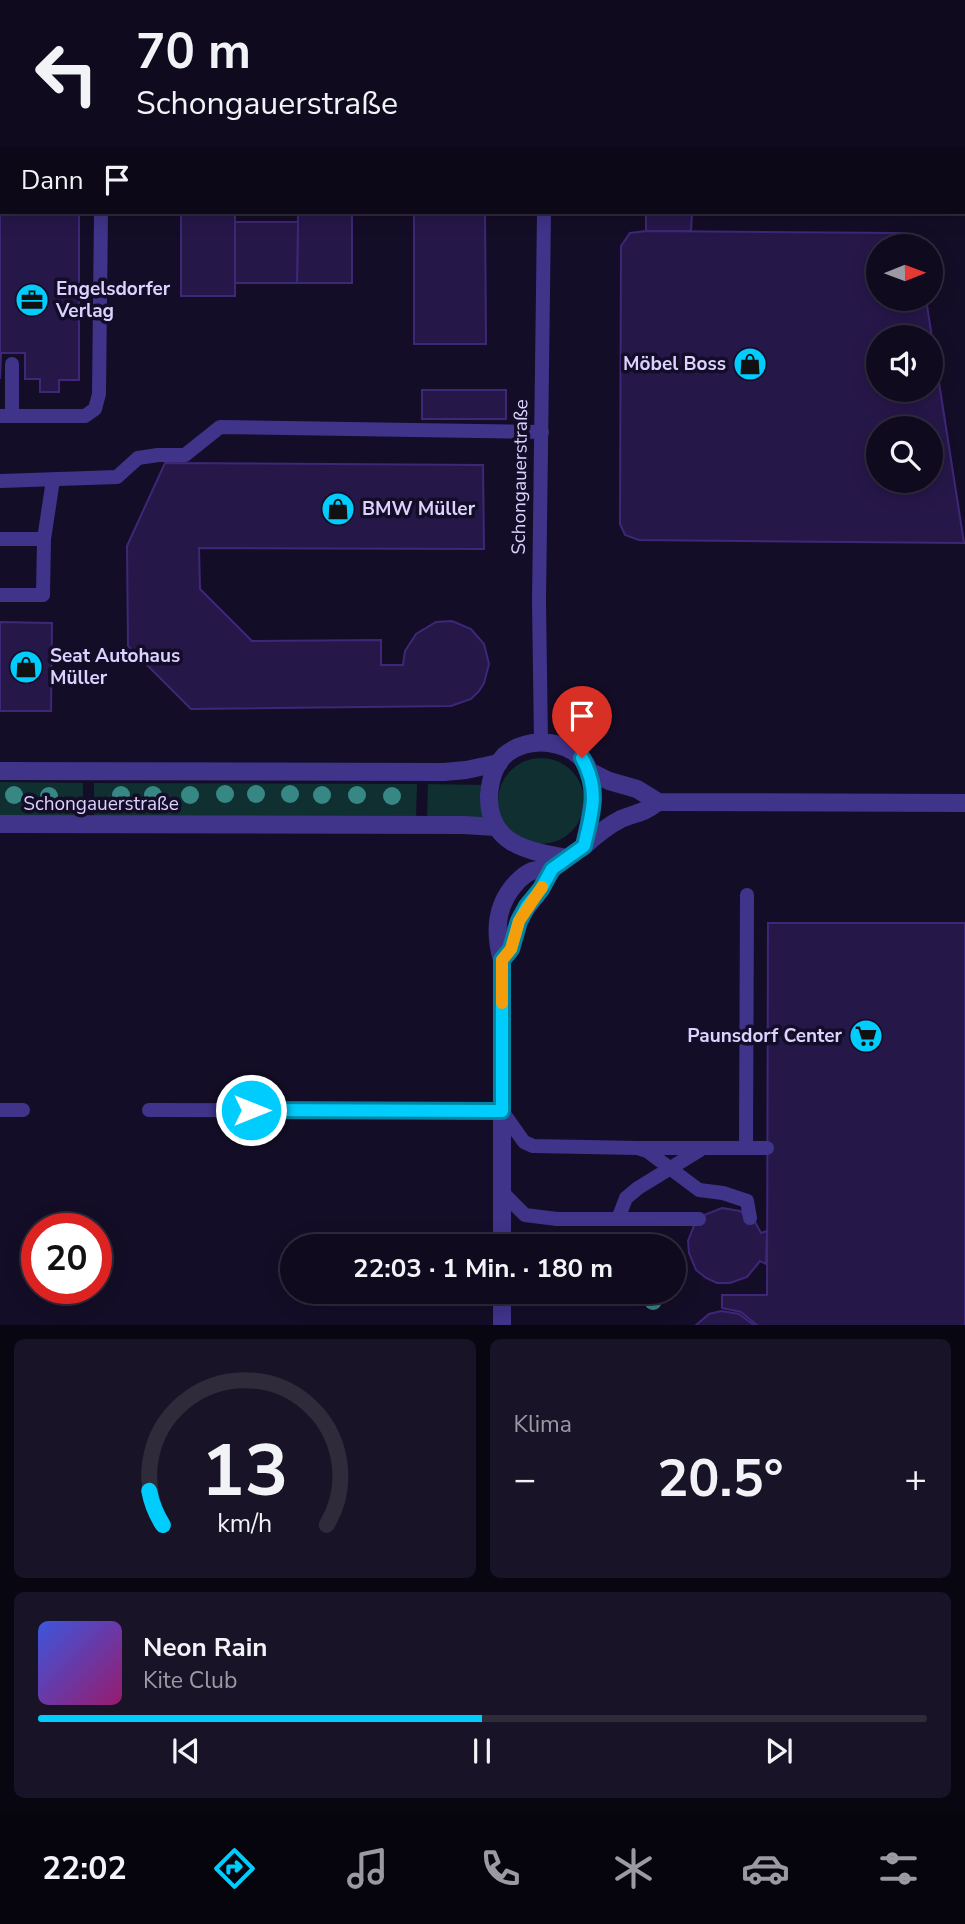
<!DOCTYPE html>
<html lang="de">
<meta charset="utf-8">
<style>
body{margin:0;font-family:"Nunito Sans",sans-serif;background:#181326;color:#f1f3f6;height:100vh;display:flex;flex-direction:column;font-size:26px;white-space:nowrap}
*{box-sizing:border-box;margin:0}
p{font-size:23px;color:#9b9aa4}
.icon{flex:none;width:38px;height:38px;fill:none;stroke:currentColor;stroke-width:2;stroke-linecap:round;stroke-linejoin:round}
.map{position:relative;height:1325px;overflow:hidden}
.side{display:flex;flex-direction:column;gap:14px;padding:14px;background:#080610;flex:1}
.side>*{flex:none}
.guide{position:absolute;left:0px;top:0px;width:966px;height:214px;box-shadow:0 4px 18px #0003,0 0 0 2px #2f2b3b;background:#0f0a1d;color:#f1f3f6;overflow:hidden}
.needle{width:46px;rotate:89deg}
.fabs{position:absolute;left:866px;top:234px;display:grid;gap:14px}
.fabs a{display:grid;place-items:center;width:77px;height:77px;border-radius:50%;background:#0f0a1d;box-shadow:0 4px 18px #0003,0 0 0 2px #2f2b3b;font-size:35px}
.speed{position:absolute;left:21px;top:1213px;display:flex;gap:14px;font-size:35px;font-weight:700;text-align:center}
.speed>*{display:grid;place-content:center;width:91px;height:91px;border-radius:50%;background:#0f0a1d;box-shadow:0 4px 18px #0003,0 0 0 2px #2f2b3b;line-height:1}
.speed .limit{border:10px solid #d22;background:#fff;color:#111}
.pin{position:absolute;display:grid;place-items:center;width:60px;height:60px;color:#fff;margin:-72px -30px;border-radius:50% 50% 50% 0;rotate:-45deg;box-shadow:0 0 7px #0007}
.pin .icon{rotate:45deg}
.me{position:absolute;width:77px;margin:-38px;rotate:90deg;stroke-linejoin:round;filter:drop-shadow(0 0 5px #0008)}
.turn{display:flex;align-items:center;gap:24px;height:147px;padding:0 21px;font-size:32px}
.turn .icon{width:91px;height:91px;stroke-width:2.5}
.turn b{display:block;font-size:49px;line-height:60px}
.then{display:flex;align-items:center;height:66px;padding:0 21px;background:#0003;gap:14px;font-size:26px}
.big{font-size:52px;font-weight:700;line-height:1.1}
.side .widget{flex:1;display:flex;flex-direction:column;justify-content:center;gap:10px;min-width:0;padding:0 24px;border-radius:10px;background:#181326}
.side .dial{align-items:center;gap:0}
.dial svg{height:182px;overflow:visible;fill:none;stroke:#2f2b3b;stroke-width:7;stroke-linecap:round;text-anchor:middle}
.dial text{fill:#f1f3f6;stroke:none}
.song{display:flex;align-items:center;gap:21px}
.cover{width:84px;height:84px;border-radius:10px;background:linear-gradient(135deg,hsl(230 70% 55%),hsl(320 70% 35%))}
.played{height:7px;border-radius:4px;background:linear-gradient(90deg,#00cdfd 50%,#2f2b3b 50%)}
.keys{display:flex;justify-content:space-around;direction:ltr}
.heat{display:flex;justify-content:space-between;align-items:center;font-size:38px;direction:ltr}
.side .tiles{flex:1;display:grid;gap:14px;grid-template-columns:1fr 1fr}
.widget:last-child{grid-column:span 2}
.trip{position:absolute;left:280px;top:1234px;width:406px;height:70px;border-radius:35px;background:#0f0a1d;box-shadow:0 4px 18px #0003,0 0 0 2px #2f2b3b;font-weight:700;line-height:70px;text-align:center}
.tabs{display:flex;height:112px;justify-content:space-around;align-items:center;background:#06040c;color:#9b9aa4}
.tabs .icon{width:49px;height:49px}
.tabs .active{color:#00cdfd}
.tabs b{font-size:32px;color:#f1f3f6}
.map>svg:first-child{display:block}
</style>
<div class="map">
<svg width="965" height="1326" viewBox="0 0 965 1326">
<rect width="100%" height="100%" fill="#140d27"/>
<g fill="#0f2f31">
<rect x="99" y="0" width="192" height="2"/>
<circle cx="541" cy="801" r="43"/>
<path d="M 0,782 L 83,783 L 83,817 L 0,817 Z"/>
<path d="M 94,783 L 417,784 L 416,819 L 94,817 Z"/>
<path d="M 428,784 L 483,785 L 481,797 L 483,817 L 427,819 Z"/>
</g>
<g fill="#261749" stroke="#3e2777" stroke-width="2" fill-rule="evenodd">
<path d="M 0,146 L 2,212 L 79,212 L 79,380 L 59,380 L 59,392 L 40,392 L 40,379 L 25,379 L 25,353 L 1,353 L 0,379 Z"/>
<rect x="181" y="212" width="54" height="84"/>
<path d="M 298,212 L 352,212 L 352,283 L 297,283 Z"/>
<path d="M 414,212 L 485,212 L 486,344 L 414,344 Z"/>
<path d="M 646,212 L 692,212 L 691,231 L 646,231 Z"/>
<path d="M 235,222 L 298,222 L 297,283 L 235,283 Z"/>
<path d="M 646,231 L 899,233 L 907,234 L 913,238 L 917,247 L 878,247 L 878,299 L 926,299 L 964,543 L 639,540 L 625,535 L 620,524 L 621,246 L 630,233 ZM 878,338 L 931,338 L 931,390 L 878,390 ZM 878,429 L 931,429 L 931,481 L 878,481 Z"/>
<rect x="422" y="390" width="84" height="29"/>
<path d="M 165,463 L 483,465 L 484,549 L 199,548 L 200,589 L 252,641 L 381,640 L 381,665 L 403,665 L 405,651 L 416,634 L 436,622 L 452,621 L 471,629 L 484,644 L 489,664 L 484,683 L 479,691 L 471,699 L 451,706 L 191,709 L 128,646 L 127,546 Z"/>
<path d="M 0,622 L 52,623 L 51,711 L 0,711 Z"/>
<path d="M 768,923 L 965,923 L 965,1326 L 758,1326 L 741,1312 L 722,1308 L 722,1295 L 767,1295 Z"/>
<path d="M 722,1208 L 740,1211 L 755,1222 L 761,1233 L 767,1231 L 766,1264 L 760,1261 L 747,1277 L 730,1283 L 717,1283 L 706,1278 L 696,1270 L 689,1253 L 688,1241 L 695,1223 L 704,1215 Z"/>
<path d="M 721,1311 L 739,1314 L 755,1326 L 695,1326 L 709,1314 Z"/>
</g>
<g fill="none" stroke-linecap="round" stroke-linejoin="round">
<g stroke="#3f348a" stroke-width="14">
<path d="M 506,2 L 506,0"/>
<path d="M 546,2 L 546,0"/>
<path d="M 0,109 L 2,109"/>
<path d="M 12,364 L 12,416"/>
<path d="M 0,416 L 85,416 L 95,409 L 99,394 L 101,212"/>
<path d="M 0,481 L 117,477 L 138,458 L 158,455 L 185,455 L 220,427 L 542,432"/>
<path d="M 0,539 L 44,539"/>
<path d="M 0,595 L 43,595 L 44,539 L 53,480"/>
<path d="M 541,742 L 539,602 L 544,212"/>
<path d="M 0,1110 L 23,1110"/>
<path d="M 149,1110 L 502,1111 L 524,1142 L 533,1146 L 638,1148 L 647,1151 L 699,1190 L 723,1193 L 747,1201 L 750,1218"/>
<path d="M 642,1148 L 767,1148"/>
<path d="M 746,1148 L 747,895"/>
<path d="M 502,1192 L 525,1215 L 557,1219 L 699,1219"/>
<path d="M 618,1219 L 626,1198 L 638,1188 L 700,1150"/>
</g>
<g stroke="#3f348a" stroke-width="18">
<path d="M 0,771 L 444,772 L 466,770 L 499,763"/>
<path d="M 589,771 L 609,781 L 637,789 L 658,802 L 965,803"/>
<path d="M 0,824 L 464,825 L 496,827"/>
<path d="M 583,847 C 595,836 607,826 621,819 C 638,812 642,814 658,802"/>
<path d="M 567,858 C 528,851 488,845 489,795 C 490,782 494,766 504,756 C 516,745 533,741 549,743 C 608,752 593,805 584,846"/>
<path d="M 502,960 C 513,947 513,934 520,919 C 525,907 535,899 542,887 C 547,879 549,871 557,865"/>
<path d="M 502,1246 L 502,960 C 494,932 496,904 517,882 C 520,879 525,874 530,872 C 536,869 545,870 552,869"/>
<path d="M 502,1326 L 502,1292"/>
</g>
</g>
<g fill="#378785">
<circle cx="225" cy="794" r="9"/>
<circle cx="256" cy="794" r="9"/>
<circle cx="290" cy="794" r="9"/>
<circle cx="14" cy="795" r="9"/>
<circle cx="121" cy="795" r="9"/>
<circle cx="153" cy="795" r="9"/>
<circle cx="190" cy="795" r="9"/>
<circle cx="322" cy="795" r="9"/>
<circle cx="357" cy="795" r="9"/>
<circle cx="49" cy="796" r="9"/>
<circle cx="392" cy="796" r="9"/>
<circle cx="653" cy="1301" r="9"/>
</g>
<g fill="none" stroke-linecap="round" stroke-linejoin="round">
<defs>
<path id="route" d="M 251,1110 L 502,1111 L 502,960 L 511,949 L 519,921 L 527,906 L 541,889 L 552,869 L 584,846 C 592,812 600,791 582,758"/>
</defs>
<use href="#route" stroke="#0085a4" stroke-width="18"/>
<use href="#route" stroke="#00cdfd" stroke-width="12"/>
<path stroke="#f59e0b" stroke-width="12" d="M 502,1003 L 502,960 L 511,949 L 519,921 L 542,887"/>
</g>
<defs>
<symbol id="office-disc" viewBox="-11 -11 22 22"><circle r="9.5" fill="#00cdfd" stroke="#140d27"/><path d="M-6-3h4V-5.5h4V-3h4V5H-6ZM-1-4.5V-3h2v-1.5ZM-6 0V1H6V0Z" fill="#111"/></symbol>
<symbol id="shop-disc" viewBox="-11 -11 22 22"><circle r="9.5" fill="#00cdfd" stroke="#140d27"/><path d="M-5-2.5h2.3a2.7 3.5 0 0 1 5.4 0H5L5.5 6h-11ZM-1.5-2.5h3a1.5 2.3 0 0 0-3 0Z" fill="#111"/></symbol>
<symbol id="supermarket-disc" viewBox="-11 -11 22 22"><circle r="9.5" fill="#00cdfd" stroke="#140d27"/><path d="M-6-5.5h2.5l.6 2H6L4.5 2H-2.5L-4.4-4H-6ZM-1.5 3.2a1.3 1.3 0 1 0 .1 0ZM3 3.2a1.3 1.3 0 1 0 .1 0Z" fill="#111"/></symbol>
</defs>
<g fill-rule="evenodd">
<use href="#office-disc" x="13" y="281" width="38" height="38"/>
<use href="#shop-disc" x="731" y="345" width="38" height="38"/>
<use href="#shop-disc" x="319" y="490" width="38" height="38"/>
<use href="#shop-disc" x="7" y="648" width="38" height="38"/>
<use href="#supermarket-disc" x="847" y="1017" width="38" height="38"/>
</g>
<g text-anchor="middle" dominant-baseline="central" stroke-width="7" stroke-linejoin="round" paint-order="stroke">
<g font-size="19" font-weight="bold" fill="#dcd2ff" stroke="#140d27" text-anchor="start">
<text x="56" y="289">Engelsdorfer<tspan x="56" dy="22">Verlag</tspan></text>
<text x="726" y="364" text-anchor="end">Möbel Boss</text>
<text x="362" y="509">BMW Müller</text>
<text x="50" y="656">Seat Autohaus<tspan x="50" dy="22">Müller</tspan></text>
<text x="842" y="1036" text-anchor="end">Paunsdorf Center</text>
</g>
<g font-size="19" fill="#dcd2ff" stroke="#140d27">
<text transform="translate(520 477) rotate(-89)">Schongauerstraße</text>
<text x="101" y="804">Schongauerstraße</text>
</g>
</g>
</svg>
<div class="fabs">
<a><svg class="needle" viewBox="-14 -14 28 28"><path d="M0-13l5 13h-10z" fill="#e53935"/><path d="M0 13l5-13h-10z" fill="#9b9aa4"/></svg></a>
<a><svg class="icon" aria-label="sound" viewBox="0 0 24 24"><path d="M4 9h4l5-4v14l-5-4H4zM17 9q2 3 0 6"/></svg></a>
<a><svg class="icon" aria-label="search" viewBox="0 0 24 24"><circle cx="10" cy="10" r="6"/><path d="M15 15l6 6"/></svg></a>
</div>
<div class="speed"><div class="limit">20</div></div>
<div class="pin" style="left:582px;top:758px;background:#d93025"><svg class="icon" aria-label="arrive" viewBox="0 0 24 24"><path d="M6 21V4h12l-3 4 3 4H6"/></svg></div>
<svg class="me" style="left:251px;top:1110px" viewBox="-20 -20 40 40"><circle r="17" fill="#00cdfd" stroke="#fff" stroke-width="3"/><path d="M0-11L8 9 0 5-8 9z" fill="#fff"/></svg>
<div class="trip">22:03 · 1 Min. · 180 m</div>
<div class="guide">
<div class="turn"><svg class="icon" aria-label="left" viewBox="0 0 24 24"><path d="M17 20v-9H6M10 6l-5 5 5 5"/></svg><div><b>70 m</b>Schongauerstraße</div></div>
<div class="then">Dann<svg class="icon" aria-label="arrive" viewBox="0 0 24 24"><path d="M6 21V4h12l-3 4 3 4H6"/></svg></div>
</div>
</div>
<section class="side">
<div class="tiles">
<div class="widget dial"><svg viewBox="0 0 100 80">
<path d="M14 69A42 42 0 1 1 86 69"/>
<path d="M14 69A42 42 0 0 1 8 54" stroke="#00cdfd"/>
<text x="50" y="56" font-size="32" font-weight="700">13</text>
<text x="50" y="72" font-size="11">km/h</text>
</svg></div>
<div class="widget"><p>Klima</p>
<div class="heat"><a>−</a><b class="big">20.5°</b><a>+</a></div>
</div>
<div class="widget">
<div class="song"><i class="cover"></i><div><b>Neon Rain</b><p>Kite Club</p></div></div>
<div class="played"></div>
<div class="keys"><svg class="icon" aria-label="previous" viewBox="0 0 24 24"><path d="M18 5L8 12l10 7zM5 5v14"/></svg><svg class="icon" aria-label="pause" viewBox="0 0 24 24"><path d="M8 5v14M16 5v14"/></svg><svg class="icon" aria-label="next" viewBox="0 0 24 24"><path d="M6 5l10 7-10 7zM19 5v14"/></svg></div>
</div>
</div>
</section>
<nav class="tabs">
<b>22:02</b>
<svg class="icon active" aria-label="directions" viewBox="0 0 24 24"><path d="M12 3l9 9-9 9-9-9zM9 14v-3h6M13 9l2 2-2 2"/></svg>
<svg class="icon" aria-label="music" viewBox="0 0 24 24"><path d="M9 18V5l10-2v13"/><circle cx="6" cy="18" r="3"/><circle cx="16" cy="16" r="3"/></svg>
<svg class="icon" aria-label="phone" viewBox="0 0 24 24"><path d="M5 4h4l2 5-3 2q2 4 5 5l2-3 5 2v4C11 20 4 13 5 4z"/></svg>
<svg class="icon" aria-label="climate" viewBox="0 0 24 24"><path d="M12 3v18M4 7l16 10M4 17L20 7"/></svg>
<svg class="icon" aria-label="car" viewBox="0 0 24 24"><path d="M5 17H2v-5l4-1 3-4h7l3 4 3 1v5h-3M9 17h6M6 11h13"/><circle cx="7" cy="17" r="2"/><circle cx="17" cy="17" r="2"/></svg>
<svg class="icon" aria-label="filters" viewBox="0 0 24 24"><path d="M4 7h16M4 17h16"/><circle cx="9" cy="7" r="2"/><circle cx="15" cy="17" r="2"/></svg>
</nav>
